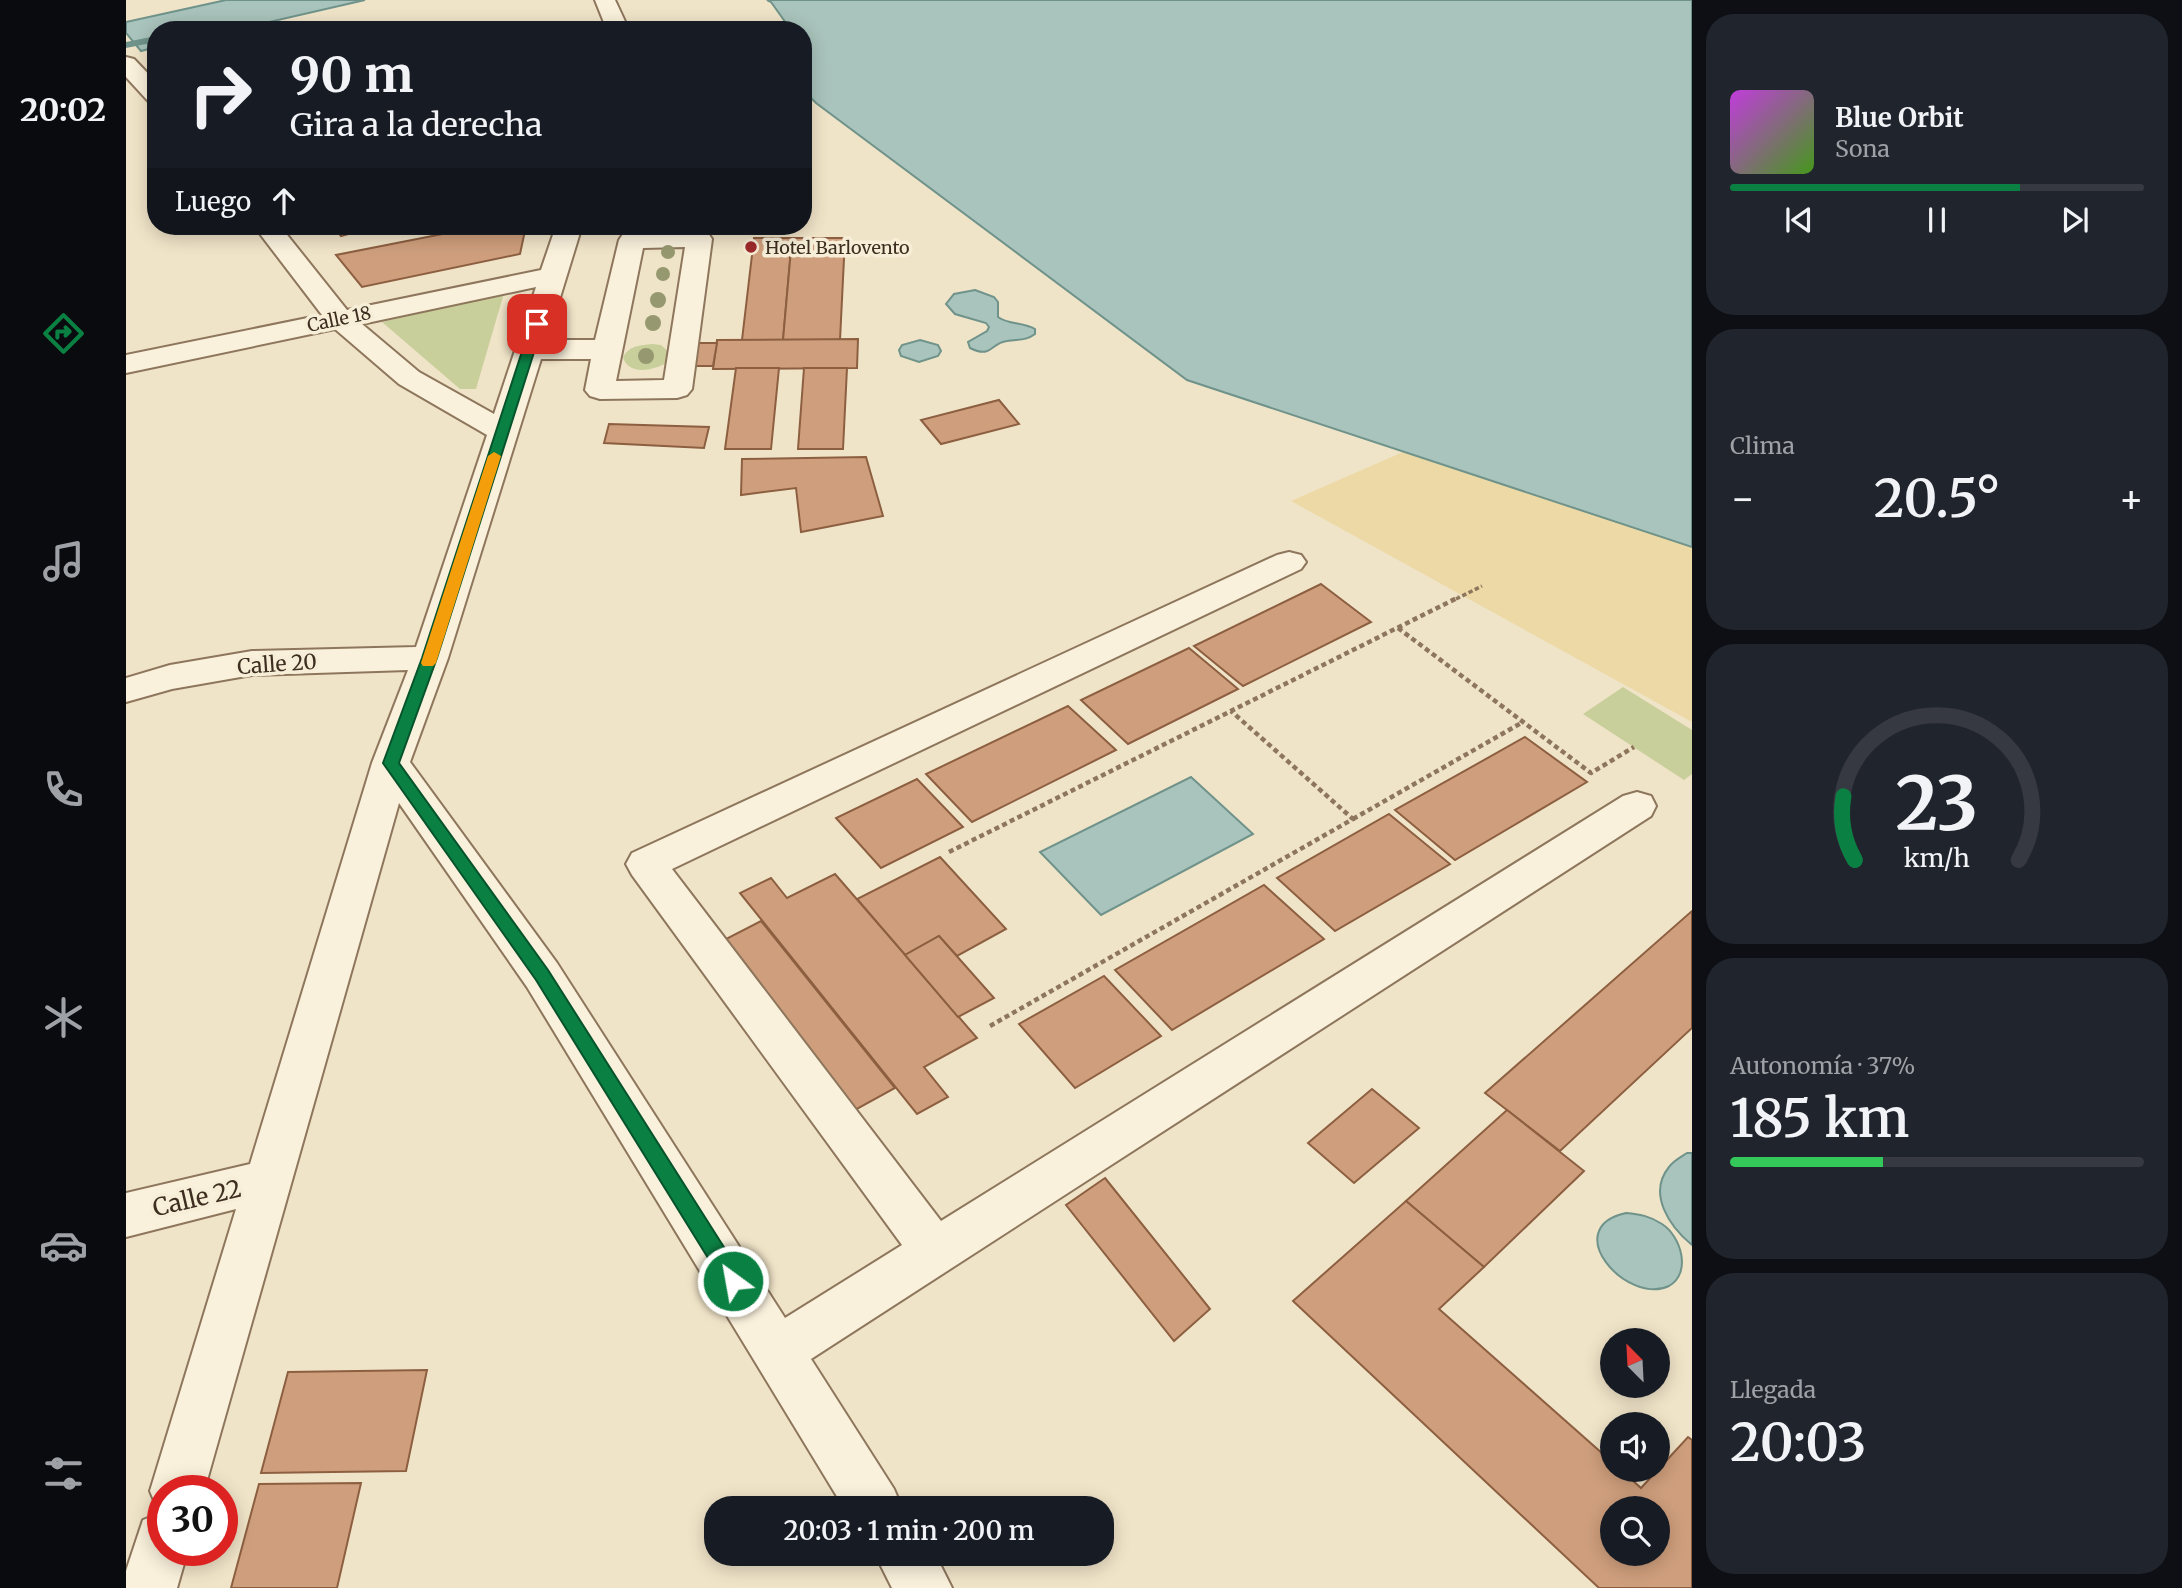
<!DOCTYPE html>
<html lang="es">
<meta charset="utf-8">
<style>
body{margin:0;font-family:Merriweather,serif;background:#20242c;color:#f1f3f6;height:100vh;display:flex;flex-direction:column;font-size:26px;white-space:nowrap}
*{box-sizing:border-box;margin:0}
p{font-size:23px;color:#9ea1a6}
.icon{flex:none;width:38px;height:38px;fill:none;stroke:currentColor;stroke-width:2;stroke-linecap:round;stroke-linejoin:round}
.map{position:relative;flex:1;overflow:hidden}
.panel{display:flex;flex-direction:column;gap:14px;padding:14px;background:#0d0f14;width:490px}
.panel>*{flex:none}
.hud{position:absolute;left:21px;top:21px;width:665px;height:214px;border-radius:28px;box-shadow:0 4px 18px #0003;background:#171b24;color:#f1f3f6;overflow:hidden}
.needle{width:46px;rotate:336deg}
.buttons{position:absolute;left:1474px;top:1328px;display:grid;gap:14px}
.buttons a{display:grid;place-items:center;width:70px;height:70px;border-radius:50%;background:#171b24;box-shadow:0 4px 18px #0003;font-size:35px}
.speed{position:absolute;left:21px;top:1475px;display:flex;gap:14px;font-size:35px;font-weight:700;text-align:center}
.speed>*{display:grid;place-content:center;width:91px;height:91px;border-radius:50%;background:#171b24;box-shadow:0 4px 18px #0003;line-height:1}
.speed .limit{border:10px solid #d22;background:#fff;color:#111}
.pin{position:absolute;display:grid;place-items:center;width:60px;height:60px;color:#fff;margin:-30px;border-radius:14px;box-shadow:0 4px 10px #0006}
.me{position:absolute;width:77px;margin:-38px;rotate:328deg;stroke-linejoin:round;filter:drop-shadow(0 0 5px #0008)}
.turn{display:flex;align-items:center;gap:24px;height:147px;padding:0 28px;font-size:32px}
.turn .icon{width:91px;height:91px;stroke-width:2.5}
.turn b{display:block;font-size:49px;line-height:60px}
.then{display:flex;align-items:center;height:66px;padding:0 28px;background:#0003;gap:14px;font-size:26px}
.big{font-size:52px;font-weight:600;line-height:1.1}
.panel .tile{flex:1;display:flex;flex-direction:column;justify-content:center;gap:10px;min-width:0;padding:0 24px;border-radius:28px;background:#20242c}
.panel .dial{align-items:center;gap:0}
.dial svg{height:182px;overflow:visible;fill:none;stroke:#363941;stroke-width:7;stroke-linecap:round;text-anchor:middle}
.dial text{fill:#f1f3f6;stroke:none}
.song{display:flex;align-items:center;gap:21px}
.cover{width:84px;height:84px;border-radius:10px;background:linear-gradient(135deg,hsl(290 70% 55%),hsl(100 70% 35%))}
.played{height:7px;border-radius:4px;background:linear-gradient(90deg,#0b8043 70%,#363941 70%)}
.keys{display:flex;justify-content:space-around;direction:ltr}
.heat{display:flex;justify-content:space-between;align-items:center;font-size:38px;direction:ltr}
.charge{height:10px;border-radius:5px;background:linear-gradient(90deg,#34c759 37%,#363941 0)}
.trip{position:absolute;left:578px;top:1496px;width:410px;height:70px;border-radius:28px;background:#171b24;box-shadow:0 4px 18px #0003;font-weight:600;line-height:70px;text-align:center}
main{display:flex;flex:1;min-height:0}
.menu{display:flex;flex-direction:column;width:126px;justify-content:space-around;align-items:center;background:#090b0e;color:#9ea1a6}
.menu .icon{width:49px;height:49px}
.menu .on{color:#0b8043}
.menu b{font-size:32px;color:#f1f3f6}
.map>svg:first-child{display:block}
</style>
<main>
<nav class="menu">
<b>20:02</b>
<svg class="icon on" aria-label="directions" viewBox="0 0 24 24"><path d="M12 3l9 9-9 9-9-9zM9 14v-3h6M13 9l2 2-2 2"/></svg>
<svg class="icon" aria-label="music" viewBox="0 0 24 24"><path d="M9 18V5l10-2v13"/><circle cx="6" cy="18" r="3"/><circle cx="16" cy="16" r="3"/></svg>
<svg class="icon" aria-label="phone" viewBox="0 0 24 24"><path d="M5 4h4l2 5-3 2q2 4 5 5l2-3 5 2v4C11 20 4 13 5 4z"/></svg>
<svg class="icon" aria-label="climate" viewBox="0 0 24 24"><path d="M12 3v18M4 7l16 10M4 17L20 7"/></svg>
<svg class="icon" aria-label="car" viewBox="0 0 24 24"><path d="M5 17H2v-5l4-1 3-4h7l3 4 3 1v5h-3M9 17h6M6 11h13"/><circle cx="7" cy="17" r="2"/><circle cx="17" cy="17" r="2"/></svg>
<svg class="icon" aria-label="filters" viewBox="0 0 24 24"><path d="M4 7h16M4 17h16"/><circle cx="9" cy="7" r="2"/><circle cx="15" cy="17" r="2"/></svg>
</nav>
<div class="map">
<svg width="1566" height="1588" viewBox="0 0 1566 1588">
<rect width="100%" height="100%" fill="#f0e4c8"/>
<g fill="#c9cf9b">
<path d="M 378,293 L 350,389 L 334,389 L 256,322 Z"/>
<path d="M 526,344 L 535,345 L 546,355 L 543,361 C 531,370 502,377 497,357 C 503,346 514,345 526,344 Z"/>
<path d="M 1497,687 L 1566,730 L 1566,774 L 1558,780 L 1457,714 Z"/>
</g>
<path fill="#ecd9a5" d="M 1277,452 L 1566,547 L 1566,722 L 1165,501 Z"/>
<g fill="#a9c4bc" stroke="#6f938a" stroke-width="2">
<path d="M 100,0 L 239,0 L 108,30 L 30,30 L 30,47 L 15,51 L 0,33 L 0,22 Z"/>
<path d="M 641,0 L 1566,0 L 1566,547 L 1061,380 L 690,103 L 677,90 L 681,53 L 677,47 L 677,30 L 665,30 L 645,2 Z"/>
<path d="M 849,290 L 868,297 L 872,302 L 872,317 C 883,325 897,322 909,329 L 909,334 C 900,341 892,339 881,341 C 864,343 866,359 844,348 L 842,342 L 861,331 L 863,327 L 860,323 L 829,314 L 820,304 L 828,294 Z"/>
<path d="M 794,340 L 812,345 L 815,351 L 812,356 L 793,362 L 775,356 L 773,350 L 776,345 Z"/>
<path d="M 1065,777 L 1127,834 L 975,915 L 914,852 Z"/>
<path d="M 1561,1153 L 1566,1153 L 1566,1245 C 1544,1227 1521,1194 1543,1167 C 1547,1161 1555,1157 1561,1153 Z"/>
<path d="M 1500,1213 C 1513,1214 1524,1216 1536,1224 C 1555,1236 1566,1273 1543,1286 C 1501,1306 1432,1228 1500,1213 Z"/>
</g>
<g fill="none" stroke-linecap="round" stroke-linejoin="round">
<path fill="#6f938a" fill-rule="evenodd" d="M 30,36 L 30,42 L 0,48 L 0,42 Z"/>
</g>
<g fill="#cf9f7d" stroke="#8d5f41" stroke-width="2" fill-rule="evenodd">
<path d="M 207,226 L 251,226 L 215,236 Z"/>
<path d="M 357,226 L 400,226 L 394,254 L 236,287 L 210,255 Z"/>
<path d="M 628,238 L 666,238 L 657,340 L 616,340 Z"/>
<path d="M 666,238 L 719,238 L 714,340 L 657,340 Z"/>
<path d="M 732,339 L 731,368 L 587,369 L 591,340 Z"/>
<path d="M 565,343 L 591,343 L 587,366 L 562,366 Z"/>
<path d="M 610,368 L 653,368 L 645,449 L 599,449 Z"/>
<path d="M 678,368 L 721,368 L 717,449 L 672,449 Z"/>
<path d="M 873,400 L 893,424 L 815,444 L 795,420 Z"/>
<path d="M 483,424 L 583,427 L 578,448 L 478,443 Z"/>
<path d="M 740,457 L 757,516 L 675,532 L 670,488 L 615,495 L 616,459 Z"/>
<path d="M 1195,584 L 1245,622 L 1117,686 L 1068,646 Z"/>
<path d="M 1063,648 L 1112,689 L 1002,744 L 955,700 Z"/>
<path d="M 942,706 L 990,750 L 846,822 L 800,774 Z"/>
<path d="M 1399,737 L 1461,782 L 1329,860 L 1269,810 Z"/>
<path d="M 791,779 L 837,827 L 755,868 L 710,818 Z"/>
<path d="M 1263,814 L 1324,864 L 1209,931 L 1151,878 Z"/>
<path d="M 814,857 L 880,929 L 831,956 L 813,936 L 779,955 L 731,899 Z"/>
<path d="M 709,874 L 851,1038 L 798,1067 L 822,1097 L 791,1114 L 614,893 L 645,878 L 661,898 Z"/>
<path d="M 1138,885 L 1198,939 L 1046,1030 L 989,970 Z"/>
<path d="M 1566,911 L 1566,1028 L 1434,1151 L 1359,1093 Z"/>
<path d="M 635,921 L 769,1088 L 729,1110 L 598,940 Z"/>
<path d="M 813,936 L 868,998 L 832,1017 L 779,955 Z"/>
<path d="M 978,976 L 1035,1036 L 949,1088 L 893,1024 Z"/>
<path d="M 1246,1089 L 1293,1128 L 1228,1183 L 1182,1143 Z"/>
<path d="M 1381,1110 L 1458,1171 L 1358,1267 L 1280,1201 Z"/>
<path d="M 979,1178 L 1084,1309 L 1048,1341 L 940,1205 Z"/>
<path d="M 1280,1201 L 1358,1267 L 1313,1309 L 1486,1462 L 1486,1470 L 1495,1470 L 1515,1488 L 1562,1437 L 1566,1440 L 1566,1588 L 1473,1588 L 1167,1301 ZM 1486,1508 L 1531,1508 L 1531,1554 L 1486,1554 Z"/>
<path d="M 301,1370 L 280,1471 L 135,1473 L 162,1372 Z"/>
<path d="M 235,1483 L 211,1588 L 105,1588 L 133,1484 Z"/>
</g>
<g fill="none" stroke-linecap="round" stroke-linejoin="round">
<defs>
<g id="minor">
<path d="M 469,0 L 489,0 L 503,30 L 481,30 Z"/>
<path d="M 0,57 L 8,59 L 30,82 L 30,103 L 22,101 L 0,77 Z"/>
<path d="M 128,226 L 154,226 L 221,310 L 415,270 L 430,226 L 456,226 L 421,340 L 469,340 L 493,240 L 497,234 L 573,231 L 582,233 L 586,239 L 566,389 L 561,395 L 551,398 L 474,399 L 464,396 L 459,390 L 465,359 L 415,359 L 322,658 L 284,762 L 431,963 L 659,1318 L 776,1245 L 506,875 L 500,864 L 506,853 L 1151,555 L 1163,552 L 1175,555 L 1180,562 L 1175,569 L 546,869 L 815,1221 L 1497,796 L 1511,792 L 1525,796 L 1530,806 L 1525,816 L 685,1359 L 768,1489 L 776,1508 L 718,1508 L 401,987 L 273,803 L 78,1491 L 37,1491 L 37,1512 L 32,1510 L 24,1491 L 110,1209 L 0,1237 L 0,1193 L 124,1164 L 246,763 L 282,670 L 126,675 L 46,689 L 0,702 L 0,678 L 44,665 L 126,651 L 290,647 L 361,435 L 273,384 L 209,329 L 0,373 L 0,355 L 196,315 ZM 559,247 L 538,380 L 490,381 L 517,248 ZM 410,287 L 368,414 L 293,372 L 236,324 Z"/>
<path d="M 37,1512 L 37,1550 L 62,1550 L 51,1588 L 0,1588 L 0,1571 L 17,1520 Z"/>
<path d="M 749,1554 L 809,1554 L 826,1588 L 766,1588 Z"/>
</g>
</defs>
<use href="#minor" stroke="#8d765c" stroke-width="4"/>
<path stroke="#8d765c" stroke-width="3.5" stroke-dasharray="4.5 2.5" stroke-linecap="butt" d="M 1330,599 L 1356,586"/>
<g stroke="#8d765c" stroke-width="4.5" stroke-dasharray="5 3.5" stroke-linecap="butt">
<path d="M 1272,628 L 1465,773 L 1508,747"/>
<path d="M 1227,819 L 1397,722"/>
<path d="M 823,852 L 1333,597"/>
<path d="M 864,1026 L 1227,819 L 1105,711"/>
</g>
<use href="#minor" fill="#faf1dc" fill-rule="evenodd"/>
</g>
<g fill="#96986f">
<circle cx="542" cy="252" r="7"/>
<circle cx="537" cy="274" r="7"/>
<circle cx="532" cy="300" r="8"/>
<circle cx="527" cy="323" r="8"/>
<circle cx="520" cy="356" r="8"/>
</g>
<path fill="#0b8043" stroke="#07532c" stroke-width="2" d="M 411,320 L 417,324 L 311,658 L 273,763 L 422,970 L 615,1274 L 618,1281 L 615,1287 L 607,1290 L 600,1287 L 410,980 L 257,763 L 296,658 L 405,324 Z"/>
<path fill="#f59e0b" d="M 368,452 L 375,456 L 310,663 L 307,666 L 297,666 L 295,663 L 362,456 Z"/>
<circle fill="#9e2a2b" stroke="#f7eed8" stroke-width="2.5" cx="625" cy="247" r="7"/>
<g text-anchor="middle" dominant-baseline="central" stroke-width="7" stroke-linejoin="round" paint-order="stroke">
<g font-size="18" fill="#3d2e20" stroke="#f7eed8" text-anchor="start">
<text x="639" y="247">Hotel Barlovento</text>
</g>
<g font-size="18" fill="#3d2e20" stroke="#f7eed8">
<text transform="translate(213 319) rotate(-12)">Calle 18</text>
</g>
<g font-size="21" fill="#3d2e20" stroke="#f7eed8">
<text transform="translate(151 664) rotate(-4)">Calle 20</text>
</g>
<g font-size="24" fill="#3d2e20" stroke="#f7eed8">
<text transform="translate(71 1198) rotate(-13)">Calle 22</text>
</g>
</g>
</svg>
<div class="buttons">
<a><svg class="needle" viewBox="-14 -14 28 28"><path d="M0-13l5 13h-10z" fill="#e53935"/><path d="M0 13l5-13h-10z" fill="#9ea1a6"/></svg></a>
<a><svg class="icon" aria-label="sound" viewBox="0 0 24 24"><path d="M4 9h4l5-4v14l-5-4H4zM17 9q2 3 0 6"/></svg></a>
<a><svg class="icon" aria-label="search" viewBox="0 0 24 24"><circle cx="10" cy="10" r="6"/><path d="M15 15l6 6"/></svg></a>
</div>
<div class="speed"><div class="limit">30</div></div>
<div class="pin" style="left:411px;top:324px;background:#d93025"><svg class="icon" aria-label="arrive" viewBox="0 0 24 24"><path d="M6 21V4h12l-3 4 3 4H6"/></svg></div>
<svg class="me" style="left:607px;top:1281px" viewBox="-20 -20 40 40"><circle r="17" fill="#0b8043" stroke="#fff" stroke-width="3"/><path d="M0-11L8 9 0 5-8 9z" fill="#fff"/></svg>
<div class="trip">20:03 · 1 min · 200 m</div>
<div class="hud">
<div class="turn"><svg class="icon" aria-label="right" viewBox="0 0 24 24"><path d="M7 20v-9h11M14 6l5 5-5 5"/></svg><div><b>90 m</b>Gira a la derecha</div></div>
<div class="then">Luego<svg class="icon" aria-label="ahead" viewBox="0 0 24 24"><path d="M12 20V5M6 11l6-6 6 6"/></svg></div>
</div>
</div>
<section class="panel">
<div class="tile">
<div class="song"><i class="cover"></i><div><b>Blue Orbit</b><p>Sona</p></div></div>
<div class="played"></div>
<div class="keys"><svg class="icon" aria-label="previous" viewBox="0 0 24 24"><path d="M18 5L8 12l10 7zM5 5v14"/></svg><svg class="icon" aria-label="pause" viewBox="0 0 24 24"><path d="M8 5v14M16 5v14"/></svg><svg class="icon" aria-label="next" viewBox="0 0 24 24"><path d="M6 5l10 7-10 7zM19 5v14"/></svg></div>
</div>
<div class="tile"><p>Clima</p>
<div class="heat"><a>−</a><b class="big">20.5°</b><a>+</a></div>
</div>
<div class="tile dial"><svg viewBox="0 0 100 80">
<path d="M14 69A42 42 0 1 1 86 69"/>
<path d="M14 69A42 42 0 0 1 9 41" stroke="#0b8043"/>
<text x="50" y="56" font-size="32" font-weight="700">23</text>
<text x="50" y="72" font-size="11">km/h</text>
</svg></div>
<div class="tile"><p>Autonomía · 37%</p><b class="big">185 km</b><div class="charge"></div></div>
<div class="tile"><p>Llegada</p><b class="big">20:03</b></div>
</section>
</main>
